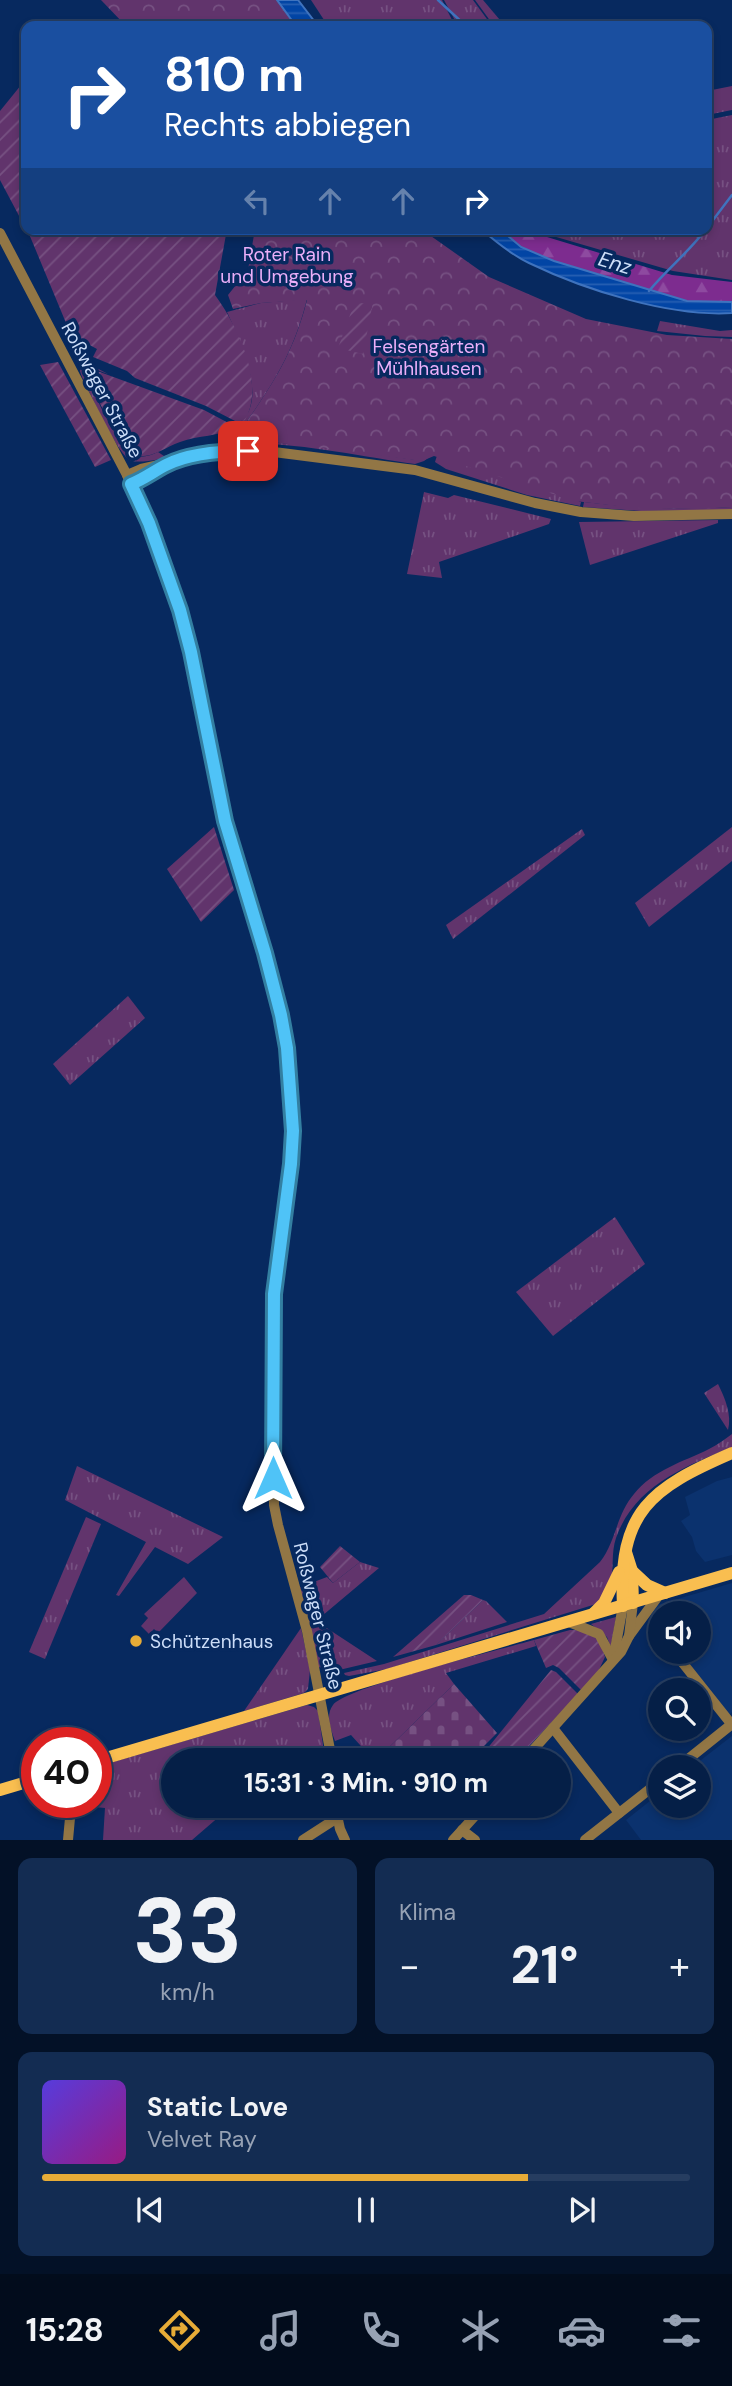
<!DOCTYPE html>
<html lang="de">
<meta charset="utf-8">
<style>
body{margin:0;font-family:"DM Sans",sans-serif;background:#132c52;color:#f1f3f6;height:100vh;display:flex;flex-direction:column;font-size:26px;white-space:nowrap}
*{box-sizing:border-box;margin:0}
p{font-size:23px;color:#97a2b4}
.icon{flex:none;width:38px;height:38px;fill:none;stroke:currentColor;stroke-width:2;stroke-linecap:round;stroke-linejoin:round}
.map{position:relative;height:1840px;overflow:hidden}
.drawer{display:flex;flex-direction:column;gap:18px;padding:18px;background:#031127;flex:1}
.drawer>*{flex:none}
.top-card{position:absolute;left:21px;top:21px;width:691px;height:214px;border-radius:14px;box-shadow:0 4px 10px #0003,0 0 0 2px #263d60;background:#1a4fa0;color:#fff;overflow:hidden}
.tools{position:absolute;left:648px;top:1601px;display:grid;gap:14px}
.tools a{display:grid;place-items:center;width:63px;height:63px;border-radius:50%;background:#051f47;box-shadow:0 4px 10px #0003,0 0 0 2px #263d60;font-size:35px}
.speed{position:absolute;left:21px;top:1727px;display:flex;gap:14px;font-size:35px;font-weight:700;text-align:center}
.speed>*{display:grid;place-content:center;width:91px;height:91px;border-radius:50%;background:#051f47;box-shadow:0 4px 10px #0003,0 0 0 2px #263d60;line-height:1}
.speed .limit{border:10px solid #d22;background:#fff;color:#111}
.pin{position:absolute;display:grid;place-items:center;width:60px;height:60px;color:#fff;margin:-30px;border-radius:14px;box-shadow:0 4px 10px #0006}
.me{position:absolute;width:77px;margin:-38px;rotate:0deg;stroke-linejoin:round;filter:drop-shadow(0 0 5px #0008)}
.turn{display:flex;align-items:center;gap:24px;height:147px;padding:0 28px;font-size:32px}
.turn .icon{width:91px;height:91px;stroke-width:2.5}
.turn b{display:block;font-size:49px;line-height:60px}
.lanes{display:flex;align-items:center;height:66px;padding:0 28px;background:#0003;justify-content:center;gap:35px;direction:ltr}
.lanes .off{opacity:.35}
.big{font-size:52px;font-weight:700;line-height:1.1}
.drawer .card{flex:1;display:flex;flex-direction:column;justify-content:center;gap:10px;min-width:0;padding:0 24px;border-radius:14px;background:#132c52}
.drawer .dial{align-items:center;gap:0}
.dial b{font-size:91px;line-height:1}
.song{display:flex;align-items:center;gap:21px}
.cover{width:84px;height:84px;border-radius:10px;background:linear-gradient(135deg,hsl(250 70% 55%),hsl(310 70% 35%))}
.played{height:7px;border-radius:4px;background:linear-gradient(90deg,#e7ac37 75%,#263d60 75%)}
.keys{display:flex;justify-content:space-around;direction:ltr}
.heat{display:flex;justify-content:space-between;align-items:center;font-size:38px;direction:ltr}
.drawer .tiles{flex:1;display:grid;gap:18px;grid-template-columns:1fr 1fr}
.card:last-child{grid-column:span 2}
.trip{position:absolute;left:161px;top:1748px;width:410px;height:70px;border-radius:35px;background:#051f47;box-shadow:0 4px 10px #0003,0 0 0 2px #263d60;font-weight:700;line-height:70px;text-align:center}
.menu{display:flex;height:112px;justify-content:space-around;align-items:center;background:#020c1c;color:#97a2b4}
.menu .icon{width:49px;height:49px}
.menu .active{color:#e7ac37}
.menu b{font-size:32px;color:#f1f3f6}
.map>svg:first-child{display:block}
</style>
<div class="map">
<svg width="732" height="1840" viewBox="0 0 732 1840">
<defs>
<pattern id="grass-tufts" width="24" height="20" patternUnits="userSpaceOnUse" patternTransform="scale(1.75)"><rect width="24" height="20" fill="#61346c"/><path d="M3 7l-1-3M5 7V3M7 7l1-3M15 17l-1-3M17 17v-4M19 17l1-3" fill="none" stroke="#765182"/></pattern>
<pattern id="forest-firs" width="22" height="20" patternUnits="userSpaceOnUse" patternTransform="scale(1.75)"><rect width="22" height="20" fill="#7d2c8f"/><path d="M5 1l3.5 6h-7zM16 11l3.5 6h-7z" fill="#8e4aa0"/></pattern>
<pattern id="cemetery-stones" width="16" height="16" patternUnits="userSpaceOnUse" patternTransform="scale(1.75)"><rect width="16" height="16" fill="#61346c"/><path d="M2 7V4a2 2 0 0 1 4 0v3zM10 15v-3a2 2 0 0 1 4 0v3z" fill="#765182"/></pattern>
<pattern id="park-crowns" width="20" height="18" patternUnits="userSpaceOnUse" patternTransform="scale(1.75)"><rect width="20" height="18" fill="#61346c"/><path d="M2 6a3 3 0 1 1 6 0M12 15a3 3 0 1 1 6 0" fill="none" stroke="#765182"/></pattern>
<pattern id="garden-furrows" width="10" height="10" patternUnits="userSpaceOnUse" patternTransform="scale(1.75)"><rect width="10" height="10" fill="#61346c"/><path d="M-1 1l2-2M0 10L10 0M9 11l2-2" fill="none" stroke="#765182"/></pattern>
<pattern id="water-rules" width="6" height="5" patternUnits="userSpaceOnUse" patternTransform="scale(1.75)"><rect width="6" height="5" fill="#0245a5"/><path d="M0 2.5h6" fill="none" stroke="#265fb2"/></pattern>
</defs>
<rect width="100%" height="100%" fill="#07295f"/>
<g fill="#0b326e">
<path d="M 732,1477 L 732,1555 L 705,1562 L 696,1551 L 692,1537 L 681,1521 L 690,1515 L 685,1497 L 717,1481 Z"/>
<path d="M 732,1583 L 732,1712 L 729,1715 L 680,1652 L 698,1652 L 698,1614 L 660,1614 L 660,1625 L 651,1612 L 657,1605 Z"/>
<path d="M 732,1736 L 732,1840 L 641,1840 L 626,1820 L 660,1793 L 660,1806 L 698,1806 L 698,1768 L 692,1767 Z"/>
</g>
<g fill="url(#grass-tufts)">
<path d="M 311,0 L 442,0 L 455,26 L 328,26 Z"/>
<path d="M 444,0 L 473,0 L 492,26 L 458,26 Z"/>
<path d="M 475,0 L 483,0 L 505,26 L 494,26 Z"/>
<path d="M 732,86 L 732,110 L 707,115 L 707,91 Z"/>
<path d="M 732,115 L 732,280 L 673,271 L 546,234 L 540,229 L 707,229 L 707,120 Z"/>
<path d="M 307,299 C 294,351 275,381 245,424 L 239,423 C 270,401 239,338 227,312 L 261,303 Z"/>
<path d="M 660,321 L 720,331 L 732,330 L 732,337 L 705,336 L 657,331 Z"/>
<path d="M 87,363 L 108,374 L 89,367 L 85,375 C 95,393 118,450 136,456 C 143,458 152,455 158,452 L 164,456 C 247,428 333,450 417,460 L 432,455 L 424,461 L 415,464 C 357,456 280,438 224,445 C 204,448 143,467 130,460 C 117,453 90,393 82,377 L 80,371 L 82,365 Z"/>
<path d="M 440,446 L 581,502 L 580,506 L 527,495 L 446,469 L 435,462 Z"/>
<path d="M 424,492 L 448,498 L 454,495 L 551,519 L 549,524 L 439,562 L 442,578 L 407,574 Z"/>
<path d="M 584,502 C 633,508 682,510 732,507 L 732,510 L 641,511 L 583,507 Z"/>
<path d="M 718,520 L 718,523 L 590,565 L 579,522 Z"/>
<path d="M 732,827 L 732,861 L 649,927 L 635,903 Z"/>
<path d="M 582,829 L 585,835 L 453,939 L 446,925 Z"/>
<path d="M 128,996 L 145,1018 L 70,1085 L 53,1064 Z"/>
<path d="M 615,1217 L 645,1264 L 553,1336 L 516,1292 Z"/>
<path d="M 718,1384 C 725,1398 732,1415 728,1430 L 704,1393 Z"/>
<path d="M 732,1434 L 732,1447 C 686,1466 634,1486 616,1538 C 611,1553 614,1567 611,1582 C 609,1590 601,1598 596,1604 L 387,1669 L 349,1676 L 345,1675 L 344,1673 L 384,1664 L 544,1614 L 600,1562 C 616,1542 616,1515 634,1494 C 653,1470 683,1462 709,1449 C 717,1445 725,1439 732,1434 Z"/>
<path d="M 77,1466 L 223,1537 L 188,1564 L 155,1547 L 119,1596 L 116,1595 L 146,1542 L 65,1500 Z"/>
<path d="M 86,1517 L 101,1524 L 45,1659 L 29,1652 Z"/>
<path d="M 360,1562 L 379,1568 L 316,1621 L 377,1661 L 339,1670 L 318,1667 L 298,1588 L 327,1577 L 333,1583 Z"/>
<path d="M 483,1600 L 486,1601 L 507,1622 L 436,1645 Z"/>
<path d="M 616,1617 L 611,1645 L 610,1645 L 607,1637 L 591,1624 Z"/>
<path d="M 301,1628 L 310,1670 L 308,1689 L 304,1693 L 244,1711 Z"/>
<path d="M 534,1640 L 536,1646 L 446,1673 L 454,1684 L 376,1760 L 370,1760 L 370,1756 L 351,1735 L 335,1741 C 331,1729 325,1716 333,1705 C 346,1687 503,1649 534,1640 Z"/>
<path d="M 307,1705 L 314,1707 L 318,1711 L 324,1752 L 310,1760 L 173,1760 L 173,1806 L 241,1806 L 225,1816 L 221,1815 L 192,1840 L 103,1840 L 105,1808 L 73,1805 L 73,1803 L 96,1802 L 96,1767 Z"/>
</g>
<path fill="url(#forest-firs)" d="M 500,229 L 536,229 L 547,237 L 672,275 L 732,282 L 732,301 L 687,301 L 554,261 L 521,247 Z"/>
<path fill="url(#cemetery-stones)" d="M 454,1684 L 497,1733 L 470,1760 L 376,1760 Z"/>
<g fill="url(#park-crowns)">
<path d="M 101,0 L 277,0 L 296,26 L 126,26 Z"/>
<path d="M 255,229 L 421,229 L 489,277 L 586,319 L 667,335 L 732,339 L 732,507 L 698,509 L 634,508 L 575,501 L 434,456 L 422,461 L 272,442 L 245,424 C 275,381 294,351 307,300 L 261,303 L 233,309 L 228,295 L 248,270 Z"/>
</g>
<g fill="url(#garden-furrows)">
<path d="M 26,79 L 26,229 L 0,180 L 0,111 Z"/>
<path d="M 27,229 L 227,229 L 215,295 C 237,325 266,384 245,420 L 237,422 L 206,406 L 135,378 L 127,371 L 93,357 L 97,349 L 71,335 Z"/>
<path d="M 373,302 L 363,354 L 338,348 L 354,304 Z"/>
<path d="M 58,362 L 111,460 L 95,467 L 40,365 Z"/>
<path d="M 86,367 L 204,410 L 236,427 C 218,437 199,435 180,442 C 163,448 151,460 132,455 L 118,438 L 85,375 L 83,371 Z"/>
<path d="M 214,827 L 234,890 L 201,922 L 167,869 Z"/>
<path d="M 340,1546 L 360,1562 L 333,1583 L 320,1567 Z"/>
<path d="M 464,1595 L 471,1595 L 483,1600 L 436,1645 L 393,1657 Z"/>
<path d="M 570,1630 C 591,1630 600,1637 605,1657 L 597,1674 L 581,1690 L 559,1668 L 553,1665 L 546,1668 L 534,1640 Z"/>
<path d="M 551,1670 L 556,1672 L 578,1694 L 516,1760 L 478,1760 Z"/>
</g>
<path fill="#61346c" d="M 184,1577 L 197,1593 L 158,1633 L 154,1629 L 149,1634 L 141,1626 L 148,1618 L 144,1614 Z"/>
<g fill="url(#water-rules)" stroke="#3f73be" stroke-width="2">
<path d="M 277,0 L 298,0 L 318,26 L 296,26 Z"/>
<path d="M 481,229 L 500,229 L 521,247 L 554,261 L 687,301 L 732,302 L 732,313 C 670,317 585,290 529,263 C 512,255 496,242 481,229 Z"/>
</g>
<g fill="none" stroke-linecap="round" stroke-linejoin="round">
<g stroke="#3f73be" stroke-width="2.5">
<path d="M 438,0 L 466,26"/>
<path d="M 707,228 L 732,195"/>
<path d="M 649,291 C 667,269 689,252 706,229"/>
</g>
<g stroke="#927645" stroke-width="10">
<path d="M 0,233 L 127,475 L 167,570 L 191,652 L 225,821 L 281,1015 L 290,1080 L 293,1131 L 291,1164 L 274,1294 L 274,1505 L 278,1525 L 307,1631 L 332,1760"/>
<path d="M 127,475 L 141,469 L 208,454 L 234,451 L 266,451 L 415,470 L 535,503 L 581,512 L 634,516 L 732,514"/>
<path d="M 131,484 L 162,468"/>
<path d="M 569,1622 L 599,1634 L 613,1660"/>
<path d="M 629,1636 L 659,1595"/>
<path d="M 674,1652 L 732,1725"/>
<path d="M 613,1660 L 623,1606"/>
<path d="M 553,1728 L 619,1813"/>
<path d="M 524,1760 L 621,1652 L 629,1636 L 633,1603"/>
<path d="M 677,1768 L 732,1724"/>
<path d="M 335,1806 L 340,1829 L 345,1840"/>
<path d="M 462,1830 L 475,1840"/>
<path d="M 68,1840 L 71,1807"/>
<path d="M 303,1840 L 337,1818"/>
<path d="M 453,1840 L 484,1806"/>
<path d="M 585,1840 L 660,1781"/>
</g>
<g stroke="#f9be50" stroke-width="12">
<path d="M 626,1552 L 632,1571 L 633,1603"/>
<path d="M 632,1571 L 647,1585 L 665,1593"/>
<path d="M 623,1606 C 618,1511 651,1488 732,1453"/>
<path d="M 594,1613 L 604,1603 L 619,1572"/>
<path d="M 96,1761 L 732,1573"/>
<path d="M 0,1790 L 37,1779"/>
</g>
</g>
<g fill="none" stroke-linecap="round" stroke-linejoin="round">
<defs>
<path id="route" d="M 248,451 C 222,451 189,453 166,465 C 154,471 144,479 131,484 L 149,523 L 180,610 L 191,652 L 225,821 L 265,953 L 281,1015 L 287,1048 L 293,1131 L 291,1164 L 274,1294 L 273,1478"/>
</defs>
<use href="#route" stroke="#337fa1" stroke-width="18"/>
<use href="#route" stroke="#4fc3f7" stroke-width="12"/>
</g>
<circle fill="#e7ac37" stroke="#07295f" stroke-width="2.5" cx="136" cy="1641" r="7"/>
<g text-anchor="middle" dominant-baseline="central" stroke-width="7" stroke-linejoin="round" paint-order="stroke">
<g font-size="19" fill="#ebaff9" stroke="#07295f">
<text x="287" y="254">Roter Rain<tspan x="287" dy="22">und Umgebung</tspan></text>
<text x="429" y="346">Felsengärten<tspan x="429" dy="22">Mühlhausen</tspan></text>
</g>
<g font-size="19" fill="#ccddf8" stroke="#07295f">
<text transform="translate(102 390) rotate(62)">Roßwager Straße</text>
<text transform="translate(318 1616) rotate(76)">Roßwager Straße</text>
</g>
<g font-size="19" fill="#ccddf8" stroke="#07295f" text-anchor="start">
<text x="150" y="1641">Schützenhaus</text>
</g>
<g font-size="21" font-style="italic" fill="#cfe0f9" stroke="#07295f">
<text transform="translate(615 263) rotate(17)">Enz</text>
</g>
</g>
</svg>
<div class="tools">
<a><svg class="icon" aria-label="sound" viewBox="0 0 24 24"><path d="M4 9h4l5-4v14l-5-4H4zM17 9q2 3 0 6"/></svg></a>
<a><svg class="icon" aria-label="search" viewBox="0 0 24 24"><circle cx="10" cy="10" r="6"/><path d="M15 15l6 6"/></svg></a>
<a><svg class="icon" aria-label="layers" viewBox="0 0 24 24"><path d="M12 4l9 5-9 5-9-5zM3 14l9 5 9-5"/></svg></a>
</div>
<div class="speed"><div class="limit">40</div></div>
<div class="pin" style="left:248px;top:451px;background:#d93025"><svg class="icon" aria-label="arrive" viewBox="0 0 24 24"><path d="M6 21V4h12l-3 4 3 4H6"/></svg></div>
<svg class="me" style="left:273px;top:1478px" viewBox="-20 -20 40 40"><path d="M0-17L14 15 0 8-14 15z" fill="#4fc3f7" stroke="#fff" stroke-width="4"/></svg>
<div class="trip">15:31 · 3 Min. · 910 m</div>
<div class="top-card">
<div class="turn"><svg class="icon" aria-label="right" viewBox="0 0 24 24"><path d="M7 20v-9h11M14 6l5 5-5 5"/></svg><div><b>810 m</b>Rechts abbiegen</div></div>
<div class="lanes"><svg class="icon off" aria-label="left" viewBox="0 0 24 24"><path d="M17 20v-9H6M10 6l-5 5 5 5"/></svg><svg class="icon off" aria-label="ahead" viewBox="0 0 24 24"><path d="M12 20V5M6 11l6-6 6 6"/></svg><svg class="icon off" aria-label="ahead" viewBox="0 0 24 24"><path d="M12 20V5M6 11l6-6 6 6"/></svg><svg class="icon" aria-label="right" viewBox="0 0 24 24"><path d="M7 20v-9h11M14 6l5 5-5 5"/></svg></div>
</div>
</div>
<section class="drawer">
<div class="tiles">
<div class="card dial"><b>33</b><p>km/h</p></div>
<div class="card"><p>Klima</p>
<div class="heat"><a>−</a><b class="big">21°</b><a>+</a></div>
</div>
<div class="card">
<div class="song"><i class="cover"></i><div><b>Static Love</b><p>Velvet Ray</p></div></div>
<div class="played"></div>
<div class="keys"><svg class="icon" aria-label="previous" viewBox="0 0 24 24"><path d="M18 5L8 12l10 7zM5 5v14"/></svg><svg class="icon" aria-label="pause" viewBox="0 0 24 24"><path d="M8 5v14M16 5v14"/></svg><svg class="icon" aria-label="next" viewBox="0 0 24 24"><path d="M6 5l10 7-10 7zM19 5v14"/></svg></div>
</div>
</div>
</section>
<nav class="menu">
<b>15:28</b>
<svg class="icon active" aria-label="directions" viewBox="0 0 24 24"><path d="M12 3l9 9-9 9-9-9zM9 14v-3h6M13 9l2 2-2 2"/></svg>
<svg class="icon" aria-label="music" viewBox="0 0 24 24"><path d="M9 18V5l10-2v13"/><circle cx="6" cy="18" r="3"/><circle cx="16" cy="16" r="3"/></svg>
<svg class="icon" aria-label="phone" viewBox="0 0 24 24"><path d="M5 4h4l2 5-3 2q2 4 5 5l2-3 5 2v4C11 20 4 13 5 4z"/></svg>
<svg class="icon" aria-label="climate" viewBox="0 0 24 24"><path d="M12 3v18M4 7l16 10M4 17L20 7"/></svg>
<svg class="icon" aria-label="car" viewBox="0 0 24 24"><path d="M5 17H2v-5l4-1 3-4h7l3 4 3 1v5h-3M9 17h6M6 11h13"/><circle cx="7" cy="17" r="2"/><circle cx="17" cy="17" r="2"/></svg>
<svg class="icon" aria-label="filters" viewBox="0 0 24 24"><path d="M4 7h16M4 17h16"/><circle cx="9" cy="7" r="2"/><circle cx="15" cy="17" r="2"/></svg>
</nav>
